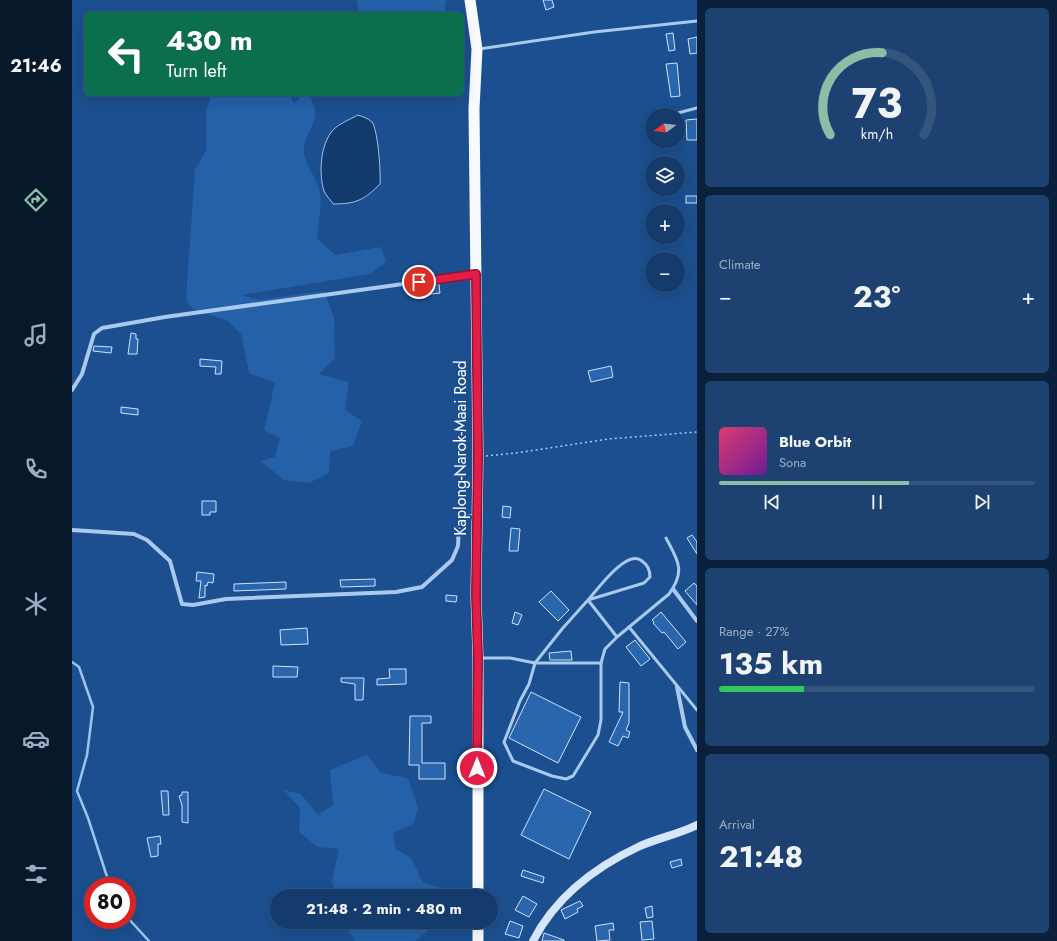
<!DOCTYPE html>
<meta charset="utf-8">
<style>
body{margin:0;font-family:Jost,sans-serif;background:#1d4271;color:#f1f3f6;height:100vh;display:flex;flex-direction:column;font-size:15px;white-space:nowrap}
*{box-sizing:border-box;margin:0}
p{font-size:13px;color:#9dadc1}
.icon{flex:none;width:22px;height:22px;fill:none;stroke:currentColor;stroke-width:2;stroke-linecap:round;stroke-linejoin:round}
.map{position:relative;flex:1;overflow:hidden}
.panel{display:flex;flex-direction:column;gap:8px;padding:8px;background:#0b203b;width:360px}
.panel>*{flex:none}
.guide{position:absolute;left:12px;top:12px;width:380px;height:84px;border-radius:6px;box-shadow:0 4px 16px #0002,0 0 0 1px #33557e;background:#0b6e4f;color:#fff;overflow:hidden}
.needle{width:26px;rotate:255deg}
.tools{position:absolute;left:573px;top:108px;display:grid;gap:8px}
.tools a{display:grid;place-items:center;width:40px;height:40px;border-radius:50%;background:#143b6b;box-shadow:0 4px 16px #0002,0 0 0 1px #33557e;font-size:20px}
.speed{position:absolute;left:12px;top:877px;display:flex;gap:8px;font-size:20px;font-weight:700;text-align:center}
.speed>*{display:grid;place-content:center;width:52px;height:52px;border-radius:50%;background:#143b6b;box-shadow:0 4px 16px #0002,0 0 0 1px #33557e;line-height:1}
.speed .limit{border:6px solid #d22;background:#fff;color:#111}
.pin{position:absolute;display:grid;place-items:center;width:34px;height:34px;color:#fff;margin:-17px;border:2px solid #fff;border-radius:50%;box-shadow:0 1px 4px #0007}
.me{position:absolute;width:44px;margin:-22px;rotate:0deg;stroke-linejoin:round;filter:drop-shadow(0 0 3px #0008)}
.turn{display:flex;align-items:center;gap:14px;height:84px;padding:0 16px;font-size:18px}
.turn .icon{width:52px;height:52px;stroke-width:2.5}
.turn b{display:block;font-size:28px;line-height:34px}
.big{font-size:30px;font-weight:700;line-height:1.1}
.panel .card{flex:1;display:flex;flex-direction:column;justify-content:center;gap:6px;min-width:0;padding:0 14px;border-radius:6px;background:#1d4271}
.panel .dial{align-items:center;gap:0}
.dial svg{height:104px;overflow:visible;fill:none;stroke:#33557e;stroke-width:7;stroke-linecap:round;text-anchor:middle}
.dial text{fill:#f1f3f6;stroke:none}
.song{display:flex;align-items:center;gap:12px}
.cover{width:48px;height:48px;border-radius:6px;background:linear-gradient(135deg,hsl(340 70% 55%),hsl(280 70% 35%))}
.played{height:4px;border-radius:2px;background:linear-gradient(90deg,#8abfa5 60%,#33557e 60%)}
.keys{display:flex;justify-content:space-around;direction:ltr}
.heat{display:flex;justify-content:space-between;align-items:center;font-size:22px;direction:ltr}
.charge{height:6px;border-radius:3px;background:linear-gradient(90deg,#34c759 27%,#33557e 0)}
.trip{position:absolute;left:198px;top:889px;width:228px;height:40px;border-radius:20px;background:#143b6b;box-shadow:0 4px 16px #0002,0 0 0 1px #33557e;font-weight:700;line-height:40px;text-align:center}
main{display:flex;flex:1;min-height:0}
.tabs{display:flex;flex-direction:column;width:72px;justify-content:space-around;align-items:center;background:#08182b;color:#9dadc1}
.tabs .icon{width:28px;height:28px}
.tabs .on{color:#8abfa5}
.tabs b{font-size:18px;color:#f1f3f6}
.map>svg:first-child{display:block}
</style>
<main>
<nav class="tabs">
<b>21:46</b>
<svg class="icon on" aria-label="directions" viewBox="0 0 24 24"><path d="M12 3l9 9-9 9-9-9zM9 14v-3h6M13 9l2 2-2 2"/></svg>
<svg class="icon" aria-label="music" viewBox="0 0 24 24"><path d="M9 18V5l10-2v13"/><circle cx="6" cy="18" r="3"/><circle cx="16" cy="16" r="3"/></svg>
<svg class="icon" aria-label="phone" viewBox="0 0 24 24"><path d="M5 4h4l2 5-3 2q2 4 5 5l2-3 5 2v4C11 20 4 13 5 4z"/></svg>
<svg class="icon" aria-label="climate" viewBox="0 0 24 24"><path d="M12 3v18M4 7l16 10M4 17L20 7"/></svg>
<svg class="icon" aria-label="car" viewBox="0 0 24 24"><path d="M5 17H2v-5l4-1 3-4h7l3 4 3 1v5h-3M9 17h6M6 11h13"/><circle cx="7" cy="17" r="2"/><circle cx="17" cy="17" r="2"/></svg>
<svg class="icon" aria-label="filters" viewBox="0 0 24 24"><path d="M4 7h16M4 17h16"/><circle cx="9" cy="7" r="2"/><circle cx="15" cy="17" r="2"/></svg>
</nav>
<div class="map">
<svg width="625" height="941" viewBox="0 0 625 941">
<rect width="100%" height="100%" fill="#1b4f8f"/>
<g fill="#2461a8">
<path d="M 285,0 L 374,0 L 373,14 L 287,14 Z"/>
<path d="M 140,94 L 217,94 L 222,104 L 230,94 L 235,94 C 255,121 233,124 232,151 C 232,165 247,179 248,194 C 250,208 246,224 245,238 L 263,255 L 309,247 L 314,262 L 298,274 L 169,295 L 187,300 L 252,291 L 262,317 L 263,358 L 247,374 L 277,382 L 273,410 L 290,421 L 281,446 L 258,451 L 257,473 L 237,483 L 212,480 L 189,461 L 203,457 L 208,438 L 192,430 L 203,383 L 177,373 L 169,334 L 156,321 L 121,309 L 114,299 L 123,170 L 134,151 L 134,111 Z"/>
<path d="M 295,755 L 309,773 L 336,778 L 346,808 L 342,823 L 321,833 L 324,849 L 339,858 L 351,883 L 369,888 L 369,896 L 264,896 L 260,881 L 267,849 L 246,847 L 227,832 L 228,808 L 212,790 L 229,794 L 246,815 L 261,805 L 258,770 Z"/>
<path d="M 271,922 L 367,922 L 343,941 L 283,941 Z"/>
</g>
<path fill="#123a6d" stroke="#9cc4f0" d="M 286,115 C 291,117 296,118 300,122 C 306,130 309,173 308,184 C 292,200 284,204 261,204 C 259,200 254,196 252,191 C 247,175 248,149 258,134 C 263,125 277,120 286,115 Z"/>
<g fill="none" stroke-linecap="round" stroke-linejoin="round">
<g stroke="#9cc4f0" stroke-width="2.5">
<path d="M 0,662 L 7,667 L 21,707 L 15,755 L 5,791 L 16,818 L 38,886"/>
<path d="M 55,917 L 77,941"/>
</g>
</g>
<g fill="#2a66ad" stroke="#cfe3fa">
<path d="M 471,0 L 480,0 L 482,7 L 474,10 Z"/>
<path d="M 601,33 L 603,50 L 597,51 L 594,34 Z"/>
<path d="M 625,37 L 625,53 L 618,54 L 616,39 Z"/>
<path d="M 605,63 L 608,96 L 599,97 L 594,64 Z"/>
<path d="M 625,119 L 625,140 L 615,140 L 614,120 Z"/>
<rect x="614" y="196" width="11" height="7"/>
<path d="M 367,284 L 368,293 L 343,296 L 342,287 Z"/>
<path d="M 59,333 L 64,334 L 64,339 L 66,339 L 65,354 L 56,354 Z"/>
<path d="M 22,346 L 40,347 L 39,353 L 21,351 Z"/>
<path d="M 128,359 L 150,361 L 149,374 L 143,374 L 144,367 L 128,366 Z"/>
<path d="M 539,366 L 541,377 L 519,382 L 516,371 Z"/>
<path d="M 49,407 L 66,409 L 66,415 L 49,413 Z"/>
<path d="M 130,501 L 144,501 L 144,512 L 138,512 L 138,515 L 130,515 Z"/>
<path d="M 431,506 L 439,507 L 438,518 L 430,517 Z"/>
<path d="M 439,528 L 448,529 L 446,551 L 437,551 Z"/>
<path d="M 620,535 L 625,542 L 625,554 L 615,538 Z"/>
<path d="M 125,572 L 142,574 L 141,583 L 136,582 L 135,586 L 133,585 L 133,597 L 127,598 L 129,581 L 124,581 Z"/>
<path d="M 303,579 L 303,586 L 269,587 L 268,580 Z"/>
<path d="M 214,582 L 214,589 L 162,591 L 162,584 Z"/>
<path d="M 622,583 L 625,586 L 625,605 L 613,591 Z"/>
<path d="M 479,591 L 497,610 L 486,621 L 467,602 Z"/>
<path d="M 374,595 L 385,596 L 384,602 L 374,601 Z"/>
<path d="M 443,612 L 450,615 L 446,625 L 440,623 Z"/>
<path d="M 589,612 L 614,642 L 606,649 L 592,632 L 590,633 L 581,623 L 582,622 L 580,620 Z"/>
<path d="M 235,628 L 236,644 L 209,645 L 208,630 Z"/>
<path d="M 563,640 L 578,659 L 569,666 L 554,647 Z"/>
<path d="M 499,651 L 500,660 L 478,660 L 477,653 Z"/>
<path d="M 201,666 L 226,667 L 225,677 L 201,677 Z"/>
<path d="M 317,669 L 334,669 L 334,684 L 305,685 L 305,679 L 318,678 Z"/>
<path d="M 269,678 L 292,678 L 291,700 L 283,700 L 283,684 L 269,682 Z"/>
<path d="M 548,682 L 557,683 L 557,723 L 554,730 L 558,732 L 556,738 L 551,736 L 546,746 L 537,742 L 551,712 L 547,712 Z"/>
<path d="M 459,692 L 509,717 L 486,763 L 437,738 Z"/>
<path d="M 338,716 L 359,716 L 359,723 L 350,723 L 350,763 L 373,763 L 373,779 L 347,779 L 347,765 L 337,765 Z"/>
<path d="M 472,789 L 519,812 L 497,859 L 449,835 Z"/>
<path d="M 89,791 L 96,791 L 97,815 L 91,815 Z"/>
<path d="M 110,792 L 116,792 L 116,823 L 110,822 L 110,805 L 107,796 L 110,795 Z"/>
<path d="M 88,836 L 89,844 L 86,844 L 86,856 L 79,857 L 75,838 Z"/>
<path d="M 609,859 L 610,865 L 600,868 L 598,862 Z"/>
<path d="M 451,870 L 472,877 L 471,883 L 449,876 Z"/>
<path d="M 451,896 L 465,904 L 457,917 L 443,910 Z"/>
<path d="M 508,901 L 511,906 L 505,909 L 506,912 L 493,919 L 489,910 Z"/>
<path d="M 580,906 L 581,917 L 575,918 L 573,908 Z"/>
<path d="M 438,921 L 451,926 L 447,938 L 433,934 Z"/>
<path d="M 580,921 L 582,939 L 570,940 L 568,922 Z"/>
<path d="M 541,923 L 542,930 L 537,930 L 538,940 L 525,941 L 523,926 Z"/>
<path d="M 472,933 L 492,940 L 492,941 L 470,941 Z"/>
</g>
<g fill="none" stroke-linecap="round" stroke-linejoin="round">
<path stroke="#a9c9ee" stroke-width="1.5" stroke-dasharray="2 3" stroke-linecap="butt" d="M 414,456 L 444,453 L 536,439 L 625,432"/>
<g stroke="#a9c9ee" stroke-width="3">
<path d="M 407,49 L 522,32 L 625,21"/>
<path d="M 602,114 L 625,108"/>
<path d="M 557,627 L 625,710"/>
<path d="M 408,658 L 438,658 L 463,663 L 529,663 L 533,649 L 545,637 L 597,594 C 614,571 606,560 594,538"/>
<path d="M 529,663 L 529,720 L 526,735 L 501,776 L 494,779 L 480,776 L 441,761 L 432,742 L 448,701 L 457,684 L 463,663 L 490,629 L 516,600 L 572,583 L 578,577 C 578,570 576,565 570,561 C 555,548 525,590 516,600 L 545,637"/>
</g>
<g stroke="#a9c9ee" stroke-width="4">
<path d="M 0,390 L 10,374 L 22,334 L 30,328 L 93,317 L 403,274"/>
<path d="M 0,530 L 62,534 L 75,540 L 98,561 L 110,604 L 121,605 L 154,599 L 324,592 L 350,587 L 380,560 L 386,546 L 387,522 L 392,516 L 404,516"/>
<path d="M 601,589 L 625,621"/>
<path d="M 605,687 L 613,727 L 625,750"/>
</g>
<path stroke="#d6e6fa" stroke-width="8" d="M 461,941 C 484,896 523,867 568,846 C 587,838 606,834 625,825"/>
<g stroke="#f8faff" stroke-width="11">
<path d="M 398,0 L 405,49 L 402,109 L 406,456 L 404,595 L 406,658 L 406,896"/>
<path d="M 406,922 L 406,941"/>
</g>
</g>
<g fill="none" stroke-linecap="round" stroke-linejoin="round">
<defs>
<path id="route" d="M 347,282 L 404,274 L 406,456 L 404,595 L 406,658 L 405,768"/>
</defs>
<use href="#route" stroke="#92132f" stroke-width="10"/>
<use href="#route" stroke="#e11d48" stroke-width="7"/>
</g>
<g text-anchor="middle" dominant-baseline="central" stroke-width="4" stroke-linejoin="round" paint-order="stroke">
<g font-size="16" fill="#fff" stroke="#1b4f8f">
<text transform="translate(388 448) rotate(-90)">Kaplong-Narok-Maai Road</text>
</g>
</g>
</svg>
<div class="tools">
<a><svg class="needle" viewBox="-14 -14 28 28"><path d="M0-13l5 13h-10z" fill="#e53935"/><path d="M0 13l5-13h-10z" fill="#9dadc1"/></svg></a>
<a><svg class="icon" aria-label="layers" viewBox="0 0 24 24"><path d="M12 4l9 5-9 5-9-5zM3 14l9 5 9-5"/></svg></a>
<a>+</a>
<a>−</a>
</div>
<div class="speed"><div class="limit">80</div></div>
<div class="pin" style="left:347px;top:282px;background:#d93025"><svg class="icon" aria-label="arrive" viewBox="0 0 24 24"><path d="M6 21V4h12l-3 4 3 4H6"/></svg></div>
<svg class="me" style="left:405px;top:768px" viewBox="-20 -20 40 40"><circle r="17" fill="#e11d48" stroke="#fff" stroke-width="3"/><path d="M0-11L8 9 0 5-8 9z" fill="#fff"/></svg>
<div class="trip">21:48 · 2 min · 480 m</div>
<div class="guide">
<div class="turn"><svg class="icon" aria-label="left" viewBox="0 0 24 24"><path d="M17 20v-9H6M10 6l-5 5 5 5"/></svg><div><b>430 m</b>Turn left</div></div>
</div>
</div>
<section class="panel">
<div class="card dial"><svg viewBox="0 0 100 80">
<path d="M14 69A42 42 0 1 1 86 69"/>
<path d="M14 69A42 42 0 0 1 54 6" stroke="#8abfa5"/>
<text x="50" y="56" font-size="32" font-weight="700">73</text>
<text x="50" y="72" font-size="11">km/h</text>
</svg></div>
<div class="card"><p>Climate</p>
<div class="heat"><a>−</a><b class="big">23°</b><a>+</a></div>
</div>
<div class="card">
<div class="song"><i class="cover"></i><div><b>Blue Orbit</b><p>Sona</p></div></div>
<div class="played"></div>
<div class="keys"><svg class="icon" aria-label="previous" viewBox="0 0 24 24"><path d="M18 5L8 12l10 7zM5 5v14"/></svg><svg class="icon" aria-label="pause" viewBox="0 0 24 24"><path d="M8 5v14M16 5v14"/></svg><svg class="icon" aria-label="next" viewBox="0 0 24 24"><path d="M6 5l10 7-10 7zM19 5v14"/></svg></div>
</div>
<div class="card"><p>Range · 27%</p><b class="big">135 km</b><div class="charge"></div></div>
<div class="card"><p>Arrival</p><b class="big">21:48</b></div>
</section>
</main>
